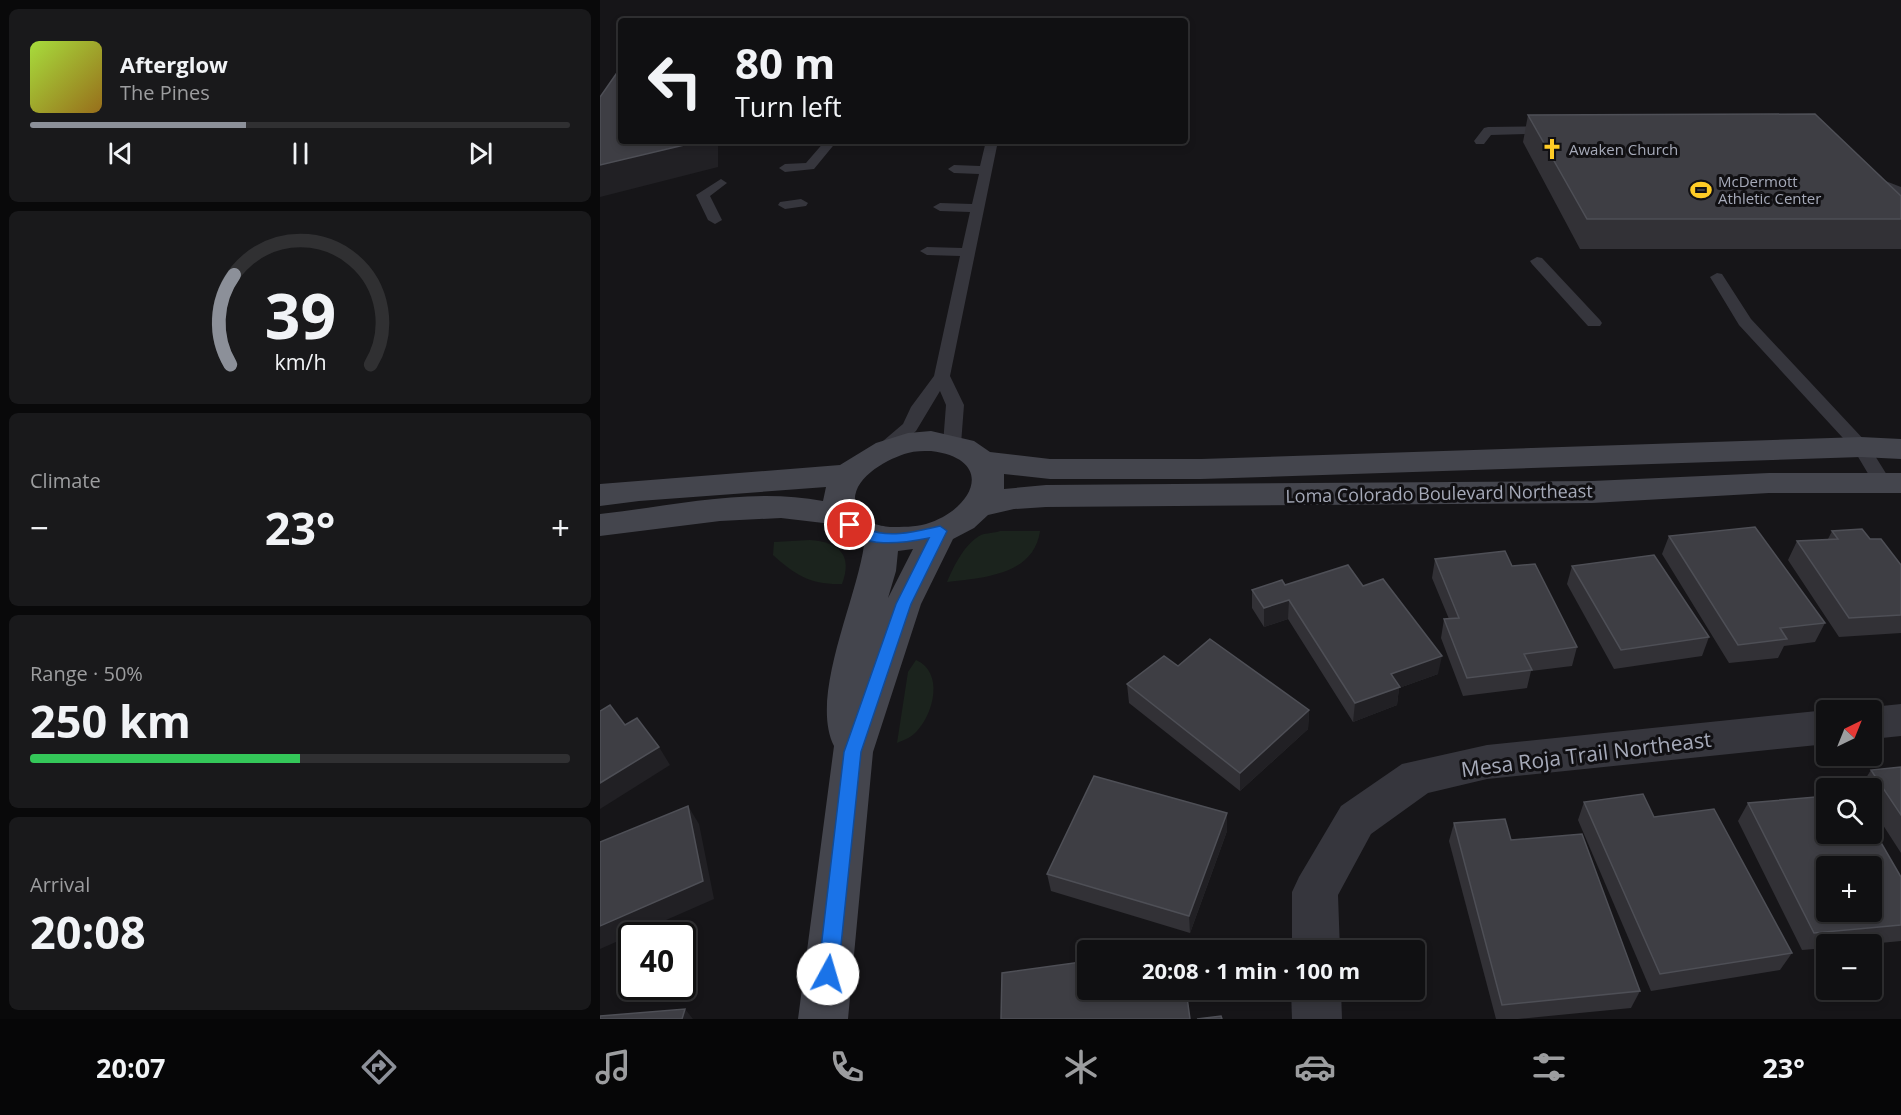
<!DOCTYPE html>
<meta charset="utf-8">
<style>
body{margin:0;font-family:"Open Sans",sans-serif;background:#19191b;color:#f1f3f6;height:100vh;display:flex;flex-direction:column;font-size:22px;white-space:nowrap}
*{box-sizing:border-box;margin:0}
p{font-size:20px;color:#9c9d9f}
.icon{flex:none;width:33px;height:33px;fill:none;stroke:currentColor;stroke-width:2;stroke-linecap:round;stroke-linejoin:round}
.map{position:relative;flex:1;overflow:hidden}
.sheet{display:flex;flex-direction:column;gap:9px;padding:9px;background:#09090a;width:600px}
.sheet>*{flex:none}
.hud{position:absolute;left:18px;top:18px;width:570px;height:126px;border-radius:6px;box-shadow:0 3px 9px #0003,0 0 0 2px #303032;background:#101012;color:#f1f3f6;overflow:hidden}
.needle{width:39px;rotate:43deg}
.fabs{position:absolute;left:1216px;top:700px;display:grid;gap:12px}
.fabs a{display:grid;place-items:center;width:66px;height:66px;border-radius:6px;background:#101012;box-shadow:0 3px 9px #0003,0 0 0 2px #303032;font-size:30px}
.speed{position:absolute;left:18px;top:922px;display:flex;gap:12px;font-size:30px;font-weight:700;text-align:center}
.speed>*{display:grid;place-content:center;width:78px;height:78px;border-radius:50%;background:#101012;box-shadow:0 3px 9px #0003,0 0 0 2px #303032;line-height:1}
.speed .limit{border:3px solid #111;border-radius:9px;background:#fff;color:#111}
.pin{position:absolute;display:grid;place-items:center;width:51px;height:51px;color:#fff;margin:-26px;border:3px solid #fff;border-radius:50%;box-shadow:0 2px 6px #0007}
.me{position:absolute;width:66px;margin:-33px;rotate:6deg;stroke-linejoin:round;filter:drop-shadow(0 0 4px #0008)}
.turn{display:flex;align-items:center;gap:21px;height:126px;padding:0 18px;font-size:27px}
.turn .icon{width:78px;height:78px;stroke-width:2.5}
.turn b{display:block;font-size:42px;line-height:51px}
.big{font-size:45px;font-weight:700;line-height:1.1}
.sheet .tile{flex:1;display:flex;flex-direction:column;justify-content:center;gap:9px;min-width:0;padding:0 21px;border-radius:9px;background:#19191b}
.sheet .dial{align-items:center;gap:0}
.dial svg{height:156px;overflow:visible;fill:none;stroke:#303032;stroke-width:7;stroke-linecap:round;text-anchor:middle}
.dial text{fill:#f1f3f6;stroke:none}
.song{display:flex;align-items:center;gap:18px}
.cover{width:72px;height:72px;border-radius:9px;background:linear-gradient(135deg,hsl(80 70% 55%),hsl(40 70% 35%))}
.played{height:6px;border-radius:3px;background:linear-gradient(90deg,#8c9099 40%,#303032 40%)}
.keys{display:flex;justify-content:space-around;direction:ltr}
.heat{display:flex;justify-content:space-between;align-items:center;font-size:33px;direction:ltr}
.charge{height:9px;border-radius:4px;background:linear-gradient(90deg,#34c759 50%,#303032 0)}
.trip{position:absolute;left:477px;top:940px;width:348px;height:60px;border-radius:6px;background:#101012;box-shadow:0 3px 9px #0003,0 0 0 2px #303032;font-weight:700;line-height:60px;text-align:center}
.tab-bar{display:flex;height:96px;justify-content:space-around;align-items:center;background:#060607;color:#9c9d9f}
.tab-bar .icon{width:42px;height:42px}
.tab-bar .current{color:#8c9099}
.tab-bar b{font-size:27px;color:#f1f3f6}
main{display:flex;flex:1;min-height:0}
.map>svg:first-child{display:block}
</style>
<main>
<section class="sheet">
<div class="tile">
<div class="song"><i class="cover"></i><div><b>Afterglow</b><p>The Pines</p></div></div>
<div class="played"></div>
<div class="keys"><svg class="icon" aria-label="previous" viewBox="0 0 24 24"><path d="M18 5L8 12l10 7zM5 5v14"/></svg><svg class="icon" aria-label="pause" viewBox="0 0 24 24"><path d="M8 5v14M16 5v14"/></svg><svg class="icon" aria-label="next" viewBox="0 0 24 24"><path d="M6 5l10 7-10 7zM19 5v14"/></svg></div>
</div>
<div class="tile dial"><svg viewBox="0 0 100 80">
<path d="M14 69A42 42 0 1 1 86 69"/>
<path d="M14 69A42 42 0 0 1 16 23" stroke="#8c9099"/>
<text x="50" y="56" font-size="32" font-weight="700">39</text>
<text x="50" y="72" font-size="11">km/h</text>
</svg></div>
<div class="tile"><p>Climate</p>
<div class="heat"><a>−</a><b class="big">23°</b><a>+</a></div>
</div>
<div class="tile"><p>Range · 50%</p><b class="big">250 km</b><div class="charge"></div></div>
<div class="tile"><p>Arrival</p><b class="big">20:08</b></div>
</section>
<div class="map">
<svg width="1301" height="1019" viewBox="0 0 1301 1019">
<rect width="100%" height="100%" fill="#161518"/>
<g fill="#1b231d">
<path d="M 400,531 L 440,531 C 434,575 383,578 347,582 C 354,566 364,544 381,535 C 386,533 395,533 400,531 Z"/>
<path d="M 210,540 C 239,542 253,555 242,584 C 211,585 195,575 173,555 L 174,542 Z"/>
<path d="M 316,660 C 344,672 334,713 317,731 C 312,737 304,740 297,743 L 308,672 Z"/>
</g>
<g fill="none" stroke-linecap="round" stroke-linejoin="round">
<g fill="#36363d" fill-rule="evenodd">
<path d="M 950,126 L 954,127 L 954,133 L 891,135 L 884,144 L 876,144 L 874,141 L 884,128 L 888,127 Z"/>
<path d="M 225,141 L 237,141 L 214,169 L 185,172 L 179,168 L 185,164 L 206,163 Z"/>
<path d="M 386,141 L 398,141 L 350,376 L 364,405 L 361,444 L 358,448 L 346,448 L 343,444 L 346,405 L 340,391 L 316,431 L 288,455 L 276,455 L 273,451 L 276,447 L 303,424 L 311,407 L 334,376 L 360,256 L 327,255 L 320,251 L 327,247 L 362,248 L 370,212 L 340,211 L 333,207 L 340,203 L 372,204 L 379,174 L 354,173 L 348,169 L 354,165 L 380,166 Z"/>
<path d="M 1270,175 L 1301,187 L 1301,196 L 1265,182 L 1264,179 Z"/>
<path d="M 121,179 L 127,183 L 110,196 L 122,220 L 115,224 L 108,220 L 96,195 Z"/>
<path d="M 201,199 L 208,203 L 206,206 L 185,209 L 178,205 L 180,202 Z"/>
<path d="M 937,257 L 942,258 L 1000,320 L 1002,323 L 1000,326 L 988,326 L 932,264 L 930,261 Z"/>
<path d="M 1117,273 L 1122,274 L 1151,319 L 1267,443 L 1292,483 L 1290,487 L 1283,489 L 1276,487 L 1254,450 L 1139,325 L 1110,277 Z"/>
</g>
<g fill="#36363d" fill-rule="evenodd">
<path d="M 1301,704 L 1301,736 L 1272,739 L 1272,711 L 1259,711 L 1272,707 Z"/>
<path d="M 1227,710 L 1227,744 L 887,779 L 828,793 L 771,834 L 738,895 L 740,951 L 692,951 L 692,892 L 699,877 L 741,806 L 802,764 L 887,745 Z"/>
<path d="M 691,990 L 741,990 L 742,1019 L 692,1019 Z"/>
</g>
<path fill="#44454d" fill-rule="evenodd" d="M 331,431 L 374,441 L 390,452 L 450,459 L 601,459 L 1261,437 L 1301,439 L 1301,459 L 1261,457 L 601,479 L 450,479 L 404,474 L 404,489 L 446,485 L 992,481 L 1169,473 L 1301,473 L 1301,493 L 1169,493 L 992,503 L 446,507 L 414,509 L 388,515 L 374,528 L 353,539 L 321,604 L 273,752 L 248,1019 L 198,1019 L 234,746 C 209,697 257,599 264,545 L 247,539 L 232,524 L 181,518 L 120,521 L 0,536 L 0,514 C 73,506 150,487 223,501 L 226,487 L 39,501 L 0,506 L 0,484 L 240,465 L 276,443 L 308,433 ZM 331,451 C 396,459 375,509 326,524 C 315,527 302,527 290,527 C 279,526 263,522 258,512 C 243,482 286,459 308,453 C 315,451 323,451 331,451 ZM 313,549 L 288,598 L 296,571 L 298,551 Z"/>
</g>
<g fill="#323136">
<path d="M 928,115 L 1301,196 L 1301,249 L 980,249 L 923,142 Z"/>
<path d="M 1232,531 L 1270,539 L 1301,565 L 1301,633 L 1239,637 L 1188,560 L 1197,541 L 1228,539 Z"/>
<path d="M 1069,536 L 1225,623 L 1215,642 L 1184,646 L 1178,658 L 1129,663 L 1062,554 Z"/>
<path d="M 835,559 L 912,566 L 977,647 L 972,666 L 931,671 L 927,688 L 863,696 L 841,638 L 844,619 L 849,619 L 832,578 Z"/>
<path d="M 972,566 L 1109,637 L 1102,656 L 1014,669 L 967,584 Z"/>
<path d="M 685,585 L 763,586 L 838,674 L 799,688 L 797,705 L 753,722 L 688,619 L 664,627 L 652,608 L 652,590 Z"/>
<path d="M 578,666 L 709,710 L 708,729 L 640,791 L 529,703 L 527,684 Z"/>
<path d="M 1301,767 L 1301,853 L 1272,808 L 1272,789 L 1259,789 L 1271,770 Z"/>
<path d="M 984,802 L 1054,817 L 1192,953 L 1180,970 L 1051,991 L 978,820 Z"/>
<path d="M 1148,803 L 1301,877 L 1301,941 L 1259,945 L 1227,945 L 1227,948 L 1202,950 L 1138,821 Z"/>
<path d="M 854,823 L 911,840 L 1040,991 L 1031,1008 L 918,1019 L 896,1019 L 849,841 Z"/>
<path d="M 627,831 L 590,933 L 451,891 L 447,874 Z"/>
</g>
<g fill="#212024">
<path d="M 101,141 L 118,141 L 118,167 L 0,197 L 0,165 Z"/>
<path d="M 689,600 L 688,619 L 664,627 L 664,608 Z"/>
<path d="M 842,656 L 838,674 L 799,688 L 797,705 L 753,722 L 755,703 L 791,674 Z"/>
<path d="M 709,710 L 708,729 L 640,791 L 640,773 Z"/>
<path d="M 59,747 L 70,765 L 0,809 L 0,783 Z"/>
<path d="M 88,806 L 99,824 L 114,899 L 0,949 L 0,926 Z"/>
<path d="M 627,813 L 627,831 L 590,933 L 589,916 Z"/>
<path d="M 85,1009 L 93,1019 L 82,1019 Z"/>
</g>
<g fill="#3e3e44" stroke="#4e4f56" stroke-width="1.5" fill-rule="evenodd">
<path d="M 21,67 L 21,141 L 101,141 L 0,165 L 0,97 Z"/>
<path d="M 1215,114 L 1301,196 L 1301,219 L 987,219 L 928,115 Z"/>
<path d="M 1155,527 L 1225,623 L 1180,628 L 1187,639 L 1138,645 L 1069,536 Z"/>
<path d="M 1262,529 L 1270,539 L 1281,539 L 1301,565 L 1301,615 L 1249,618 L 1197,541 L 1238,539 L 1232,531 Z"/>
<path d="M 905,551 L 912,566 L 935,564 L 977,647 L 924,654 L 932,670 L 867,678 L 844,619 L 859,618 L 835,559 Z"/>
<path d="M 1054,555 L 1109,637 L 1021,650 L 972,566 Z"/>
<path d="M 748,565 L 763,586 L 783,579 L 842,656 L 791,674 L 800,687 L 755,703 L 689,600 L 664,608 L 652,590 L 682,580 L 685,585 Z"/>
<path d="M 610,639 L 709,710 L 640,773 L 527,684 L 564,656 L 578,666 Z"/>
<path d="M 10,705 L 25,725 L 37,718 L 59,747 L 0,783 L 0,711 Z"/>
<path d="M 1301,767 L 1301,815 L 1271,770 Z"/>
<path d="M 494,776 L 627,813 L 589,916 L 447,874 Z"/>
<path d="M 1043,794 L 1054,817 L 1114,809 L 1192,953 L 1060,974 L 984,802 Z"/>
<path d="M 1227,796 L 1227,834 L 1272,834 L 1272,827 L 1301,877 L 1301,925 L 1214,933 L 1148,803 ZM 1227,867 L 1272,867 L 1272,912 L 1227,912 Z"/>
<path d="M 88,806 L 103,881 L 0,926 L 0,842 Z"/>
<path d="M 905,819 L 911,840 L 982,834 L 1040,991 L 902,1005 L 854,823 Z"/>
<path d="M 582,948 L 582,951 L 560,951 Z"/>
<path d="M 488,961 L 488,990 L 586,990 L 590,1019 L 401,1019 L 402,973 Z"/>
<path d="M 85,1009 L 82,1019 L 0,1019 L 0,1016 Z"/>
<path d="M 621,1016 L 622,1019 L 597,1019 Z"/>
</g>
<path fill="#1a73e8" stroke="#114b97" stroke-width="1.5" d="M 250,520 C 256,522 261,526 267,529 C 290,539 317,531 340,526 L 347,531 L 311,604 L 261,752 L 238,974 L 235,981 L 228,984 L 221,981 L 218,974 L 244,752 L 296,604 L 329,538 C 304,543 261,550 243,525 Z"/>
<defs>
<symbol id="church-bare" viewBox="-9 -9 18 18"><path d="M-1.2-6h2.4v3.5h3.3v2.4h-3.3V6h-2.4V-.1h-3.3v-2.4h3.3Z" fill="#ffcc26" stroke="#111013" stroke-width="2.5" paint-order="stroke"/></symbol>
<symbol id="stadium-bare" viewBox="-9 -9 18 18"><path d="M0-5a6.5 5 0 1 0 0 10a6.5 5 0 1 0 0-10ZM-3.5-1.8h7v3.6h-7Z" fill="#ffcc26" stroke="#111013" stroke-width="2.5" paint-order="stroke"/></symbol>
</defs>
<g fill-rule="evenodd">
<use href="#church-bare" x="937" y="134" width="30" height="30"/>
<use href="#stadium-bare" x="1086" y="175" width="30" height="30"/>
</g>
<g text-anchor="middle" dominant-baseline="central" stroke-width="6" stroke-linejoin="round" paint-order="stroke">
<g font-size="15" fill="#a6aab9" stroke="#111013" text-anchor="start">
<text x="969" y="149">Awaken Church</text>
<text x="1118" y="181">McDermott<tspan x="1118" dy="17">Athletic Center</tspan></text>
</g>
<g font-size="18" fill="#a6aab9" stroke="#111013">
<text transform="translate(839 493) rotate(-1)">Loma Colorado Boulevard Northeast</text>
</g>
<g font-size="21" fill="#a6aab9" stroke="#111013">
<text transform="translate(986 754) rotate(-7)">Mesa Roja Trail Northeast</text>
</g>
</g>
</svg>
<div class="fabs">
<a><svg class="needle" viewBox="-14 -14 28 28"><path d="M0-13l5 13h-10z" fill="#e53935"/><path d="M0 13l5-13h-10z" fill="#9c9d9f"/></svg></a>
<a><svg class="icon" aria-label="search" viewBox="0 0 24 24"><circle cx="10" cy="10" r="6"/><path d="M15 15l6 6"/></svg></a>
<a>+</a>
<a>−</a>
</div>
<div class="speed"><div class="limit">40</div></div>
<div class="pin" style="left:250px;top:525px;background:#d93025"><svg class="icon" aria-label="arrive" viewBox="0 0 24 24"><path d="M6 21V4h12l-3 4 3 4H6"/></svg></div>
<svg class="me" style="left:228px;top:974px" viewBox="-20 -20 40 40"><circle r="19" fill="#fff"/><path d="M0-13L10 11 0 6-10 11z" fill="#1a73e8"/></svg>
<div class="trip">20:08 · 1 min · 100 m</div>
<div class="hud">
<div class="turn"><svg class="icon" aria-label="left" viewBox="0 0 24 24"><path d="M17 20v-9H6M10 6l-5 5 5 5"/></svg><div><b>80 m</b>Turn left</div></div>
</div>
</div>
</main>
<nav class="tab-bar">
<b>20:07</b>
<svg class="icon current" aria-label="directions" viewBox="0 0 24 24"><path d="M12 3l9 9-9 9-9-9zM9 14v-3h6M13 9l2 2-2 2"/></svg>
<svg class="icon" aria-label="music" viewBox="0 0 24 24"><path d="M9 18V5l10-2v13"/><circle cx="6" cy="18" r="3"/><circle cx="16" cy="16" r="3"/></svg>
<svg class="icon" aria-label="phone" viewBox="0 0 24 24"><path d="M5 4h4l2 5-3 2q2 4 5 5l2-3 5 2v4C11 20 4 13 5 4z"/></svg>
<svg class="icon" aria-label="climate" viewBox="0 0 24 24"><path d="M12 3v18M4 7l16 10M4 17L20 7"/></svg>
<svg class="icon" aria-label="car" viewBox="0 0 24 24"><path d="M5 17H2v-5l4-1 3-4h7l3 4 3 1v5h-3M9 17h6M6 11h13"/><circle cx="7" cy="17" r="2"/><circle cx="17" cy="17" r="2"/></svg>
<svg class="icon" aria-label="filters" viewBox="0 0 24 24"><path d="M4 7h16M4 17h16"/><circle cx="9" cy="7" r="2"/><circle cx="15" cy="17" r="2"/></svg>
<b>23°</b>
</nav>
